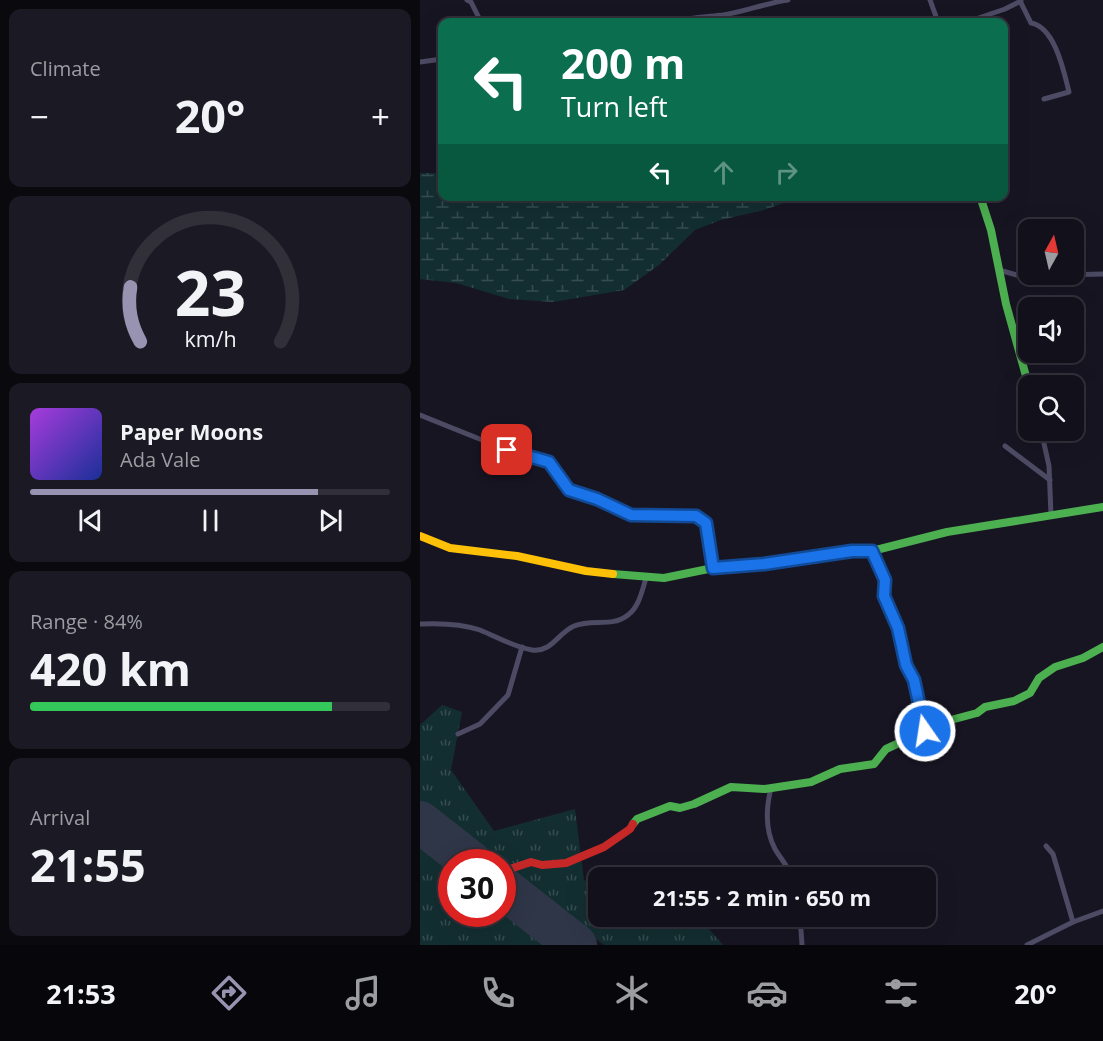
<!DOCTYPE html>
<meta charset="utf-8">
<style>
body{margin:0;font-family:"Open Sans",sans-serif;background:#1b1923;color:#f1f3f6;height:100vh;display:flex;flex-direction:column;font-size:22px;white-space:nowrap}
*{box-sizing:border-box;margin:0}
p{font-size:20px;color:#9c9da2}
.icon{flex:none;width:33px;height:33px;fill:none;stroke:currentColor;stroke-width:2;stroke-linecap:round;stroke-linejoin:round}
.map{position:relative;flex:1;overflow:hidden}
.panel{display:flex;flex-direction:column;gap:9px;padding:9px;background:#0a090e;width:420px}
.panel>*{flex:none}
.guide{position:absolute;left:18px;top:18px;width:570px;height:183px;border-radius:12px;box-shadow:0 6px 24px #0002,0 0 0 2px #313039;background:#0b6e4f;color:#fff;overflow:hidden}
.needle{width:39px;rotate:8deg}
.buttons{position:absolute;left:598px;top:219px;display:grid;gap:12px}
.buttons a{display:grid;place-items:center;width:66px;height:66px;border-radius:12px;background:#12101a;box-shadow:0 6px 24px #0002,0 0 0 2px #313039;font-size:30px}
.speed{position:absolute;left:18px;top:849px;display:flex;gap:12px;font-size:30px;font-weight:700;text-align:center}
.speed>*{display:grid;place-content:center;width:78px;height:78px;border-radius:50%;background:#12101a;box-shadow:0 6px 24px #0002,0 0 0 2px #313039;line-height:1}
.speed .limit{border:9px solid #d22;background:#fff;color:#111}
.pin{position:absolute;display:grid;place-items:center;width:51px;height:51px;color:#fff;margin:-26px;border-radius:12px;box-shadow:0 3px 9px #0006}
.me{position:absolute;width:66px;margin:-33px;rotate:347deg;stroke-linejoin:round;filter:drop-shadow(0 0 4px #0008)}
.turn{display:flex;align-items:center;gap:21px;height:126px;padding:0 24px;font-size:27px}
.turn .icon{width:78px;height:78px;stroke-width:2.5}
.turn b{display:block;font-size:42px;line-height:51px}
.lanes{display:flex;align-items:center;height:57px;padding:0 24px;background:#0003;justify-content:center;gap:30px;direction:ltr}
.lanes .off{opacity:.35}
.big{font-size:45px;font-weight:700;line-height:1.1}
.panel .widget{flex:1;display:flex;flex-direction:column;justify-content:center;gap:9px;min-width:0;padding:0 21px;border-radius:12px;background:#1b1923}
.panel .dial{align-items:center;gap:0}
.dial svg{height:156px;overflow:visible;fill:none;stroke:#313039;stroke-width:7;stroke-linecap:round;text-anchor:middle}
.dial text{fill:#f1f3f6;stroke:none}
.song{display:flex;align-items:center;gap:18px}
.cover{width:72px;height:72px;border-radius:9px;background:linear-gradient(135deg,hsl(280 70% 55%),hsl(230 70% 35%))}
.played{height:6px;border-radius:3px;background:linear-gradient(90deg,#9993b2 80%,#313039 80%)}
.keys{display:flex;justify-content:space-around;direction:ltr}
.heat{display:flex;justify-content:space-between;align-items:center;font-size:33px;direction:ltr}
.charge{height:9px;border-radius:4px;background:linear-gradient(90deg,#34c759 84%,#313039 0)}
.trip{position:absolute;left:168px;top:867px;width:348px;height:60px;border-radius:12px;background:#12101a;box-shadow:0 6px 24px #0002,0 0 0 2px #313039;font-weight:700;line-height:60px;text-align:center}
.menu{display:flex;height:96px;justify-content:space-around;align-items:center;background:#07060a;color:#9c9da2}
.menu .icon{width:42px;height:42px}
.menu .on{color:#9993b2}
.menu b{font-size:27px;color:#f1f3f6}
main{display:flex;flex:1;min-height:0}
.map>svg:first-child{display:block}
</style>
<main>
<section class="panel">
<div class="widget"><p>Climate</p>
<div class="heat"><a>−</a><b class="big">20°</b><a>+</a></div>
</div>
<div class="widget dial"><svg viewBox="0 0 100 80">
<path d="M14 69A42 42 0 1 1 86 69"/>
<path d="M14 69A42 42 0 0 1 9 41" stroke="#9993b2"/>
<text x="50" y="56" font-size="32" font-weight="700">23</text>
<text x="50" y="72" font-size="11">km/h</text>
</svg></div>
<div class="widget">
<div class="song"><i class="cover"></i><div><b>Paper Moons</b><p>Ada Vale</p></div></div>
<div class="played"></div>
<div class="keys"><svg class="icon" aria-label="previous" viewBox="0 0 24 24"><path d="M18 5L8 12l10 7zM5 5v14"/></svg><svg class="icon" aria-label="pause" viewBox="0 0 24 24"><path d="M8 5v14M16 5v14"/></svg><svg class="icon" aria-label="next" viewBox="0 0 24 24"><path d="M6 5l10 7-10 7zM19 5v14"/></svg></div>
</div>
<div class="widget"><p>Range · 84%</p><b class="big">420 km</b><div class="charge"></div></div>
<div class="widget"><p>Arrival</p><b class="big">21:55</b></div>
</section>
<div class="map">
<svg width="683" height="945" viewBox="0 0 683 945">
<defs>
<pattern id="grass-tufts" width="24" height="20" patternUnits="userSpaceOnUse" patternTransform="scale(1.5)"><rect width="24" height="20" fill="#132e31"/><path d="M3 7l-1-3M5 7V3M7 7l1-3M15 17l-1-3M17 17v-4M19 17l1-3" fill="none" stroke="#354c50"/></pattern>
<pattern id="wetland-marsh" width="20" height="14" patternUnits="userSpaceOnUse" patternTransform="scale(1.5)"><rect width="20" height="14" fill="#132e31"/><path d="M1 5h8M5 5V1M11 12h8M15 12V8" fill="none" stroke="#354c50"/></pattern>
</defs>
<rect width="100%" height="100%" fill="#181523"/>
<g fill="url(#grass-tufts)">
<path d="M 22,705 L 42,712 L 31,770 L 74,831 L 155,809 L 164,880 L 178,887 L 178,916 L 253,917 L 289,929 L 303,945 L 184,945 L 83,866 L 82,862 L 79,862 L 0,801 L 0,725 Z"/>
<path d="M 0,832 L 38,862 L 32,862 L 32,914 L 82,914 L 83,898 L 141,945 L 0,945 Z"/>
</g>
<path fill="url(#wetland-marsh)" d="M 0,173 L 22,173 L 22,196 L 381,197 L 344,210 L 301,220 L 275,230 L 239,265 L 204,290 L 133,302 L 89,299 L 36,283 L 0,279 Z"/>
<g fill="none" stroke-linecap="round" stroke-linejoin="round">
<g stroke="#2f3648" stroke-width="42">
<path d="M 0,822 L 51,862"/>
<path d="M 82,887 L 156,945"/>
</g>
<g stroke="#4d4a64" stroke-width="5">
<path d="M 47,0 L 51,2 L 61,22"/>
<path d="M 510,0 L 518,22"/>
<path d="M 600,1 L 611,23 C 635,27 644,72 649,92 L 624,99"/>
<path d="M 251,22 C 268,18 285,17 303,15 C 324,12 346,3 368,0"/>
<path d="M 547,22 L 585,9 L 601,1"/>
<path d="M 0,62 L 22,59"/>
<path d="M 579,270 L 600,276 L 683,274"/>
<path d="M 0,415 L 87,450 L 129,462 L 149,490 L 177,499 L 211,515 L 276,516 L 286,523 L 293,568"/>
<path d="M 621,430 L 629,466 L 631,515"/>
<path d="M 585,446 L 630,480"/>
<path d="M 452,551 L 463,576 L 464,596 L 478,628 L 486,665 L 493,680 L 505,731"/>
<path d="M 0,624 C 19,623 42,624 60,630 C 77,637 94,647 112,650 C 131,653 138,633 154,626 C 172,618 192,628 208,615 C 219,607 222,591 226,578"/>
<path d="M 38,734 L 60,724 L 88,695 L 102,647"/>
<path d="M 351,788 C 346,808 345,830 355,849 C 360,858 369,867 372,878"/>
<path d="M 626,846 L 633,854 L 653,922"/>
<path d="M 380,916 L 382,945"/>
<path d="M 607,945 L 653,922 L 683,911"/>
</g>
<g stroke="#4caf50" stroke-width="8">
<path d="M 560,196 L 571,230 L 586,304 L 609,387"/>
<path d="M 193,574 L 244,578 L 303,566 L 344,564 L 413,553 L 452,551 L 527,532 L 683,507"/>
<path d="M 213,824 L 217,819 L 250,806 L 260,808 L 274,804 L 311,787 L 345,789 L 391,782 L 420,769 L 454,764 L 466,749 L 527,721 L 557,713 L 565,707 L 594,701 L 610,693 L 619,678 L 635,667 L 663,658 L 683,647"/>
</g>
<path stroke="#ffc107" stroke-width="8" d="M 0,536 L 30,548 L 97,556 L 166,571 L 193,574"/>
<path stroke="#c62828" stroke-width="8" d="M 90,869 L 111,862 L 122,865 L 146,863 L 184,847 L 210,829 L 213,824"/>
</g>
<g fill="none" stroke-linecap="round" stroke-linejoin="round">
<defs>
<path id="route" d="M 87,450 L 129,462 L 149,490 L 177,499 L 211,515 L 276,516 L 286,523 L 293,568 L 344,564 L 432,551 L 452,551 L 465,580 L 464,596 L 478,628 L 486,665 L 494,680 L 505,731"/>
</defs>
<use href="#route" stroke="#114b97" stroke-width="15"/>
<use href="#route" stroke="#1a73e8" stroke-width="10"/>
</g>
</svg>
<div class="buttons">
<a><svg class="needle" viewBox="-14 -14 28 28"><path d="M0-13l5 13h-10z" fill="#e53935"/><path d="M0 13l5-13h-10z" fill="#9c9da2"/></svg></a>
<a><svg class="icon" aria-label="sound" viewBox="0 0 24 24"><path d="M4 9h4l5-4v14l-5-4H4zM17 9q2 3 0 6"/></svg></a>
<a><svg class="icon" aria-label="search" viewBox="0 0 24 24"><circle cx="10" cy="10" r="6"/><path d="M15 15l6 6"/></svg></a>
</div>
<div class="speed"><div class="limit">30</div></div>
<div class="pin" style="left:87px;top:450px;background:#d93025"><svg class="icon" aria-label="arrive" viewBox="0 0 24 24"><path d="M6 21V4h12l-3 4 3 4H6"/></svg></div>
<svg class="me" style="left:505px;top:731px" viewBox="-20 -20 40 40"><circle r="17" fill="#1a73e8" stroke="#fff" stroke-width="3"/><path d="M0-11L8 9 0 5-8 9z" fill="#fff"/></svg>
<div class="trip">21:55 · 2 min · 650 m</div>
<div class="guide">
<div class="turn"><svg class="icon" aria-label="left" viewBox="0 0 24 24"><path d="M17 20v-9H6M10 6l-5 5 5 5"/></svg><div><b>200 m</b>Turn left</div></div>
<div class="lanes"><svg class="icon" aria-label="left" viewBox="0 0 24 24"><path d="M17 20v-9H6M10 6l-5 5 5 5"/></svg><svg class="icon off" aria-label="ahead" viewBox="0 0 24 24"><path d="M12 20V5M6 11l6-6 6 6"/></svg><svg class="icon off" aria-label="right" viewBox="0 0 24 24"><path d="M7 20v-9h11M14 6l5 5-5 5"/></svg></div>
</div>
</div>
</main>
<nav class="menu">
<b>21:53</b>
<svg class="icon on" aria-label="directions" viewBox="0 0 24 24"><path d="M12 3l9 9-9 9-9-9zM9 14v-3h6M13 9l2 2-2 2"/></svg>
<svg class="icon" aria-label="music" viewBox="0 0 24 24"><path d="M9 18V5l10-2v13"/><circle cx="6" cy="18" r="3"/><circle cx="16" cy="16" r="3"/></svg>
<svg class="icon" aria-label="phone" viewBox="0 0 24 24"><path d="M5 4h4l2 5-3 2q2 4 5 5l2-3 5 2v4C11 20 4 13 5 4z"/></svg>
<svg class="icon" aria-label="climate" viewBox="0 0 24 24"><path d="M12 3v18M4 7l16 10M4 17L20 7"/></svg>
<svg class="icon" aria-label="car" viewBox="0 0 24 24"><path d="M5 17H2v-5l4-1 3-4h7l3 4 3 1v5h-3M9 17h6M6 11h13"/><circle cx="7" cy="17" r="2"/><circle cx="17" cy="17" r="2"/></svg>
<svg class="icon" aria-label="filters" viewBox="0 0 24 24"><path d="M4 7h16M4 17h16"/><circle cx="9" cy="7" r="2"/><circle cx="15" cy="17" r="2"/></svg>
<b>20°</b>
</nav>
